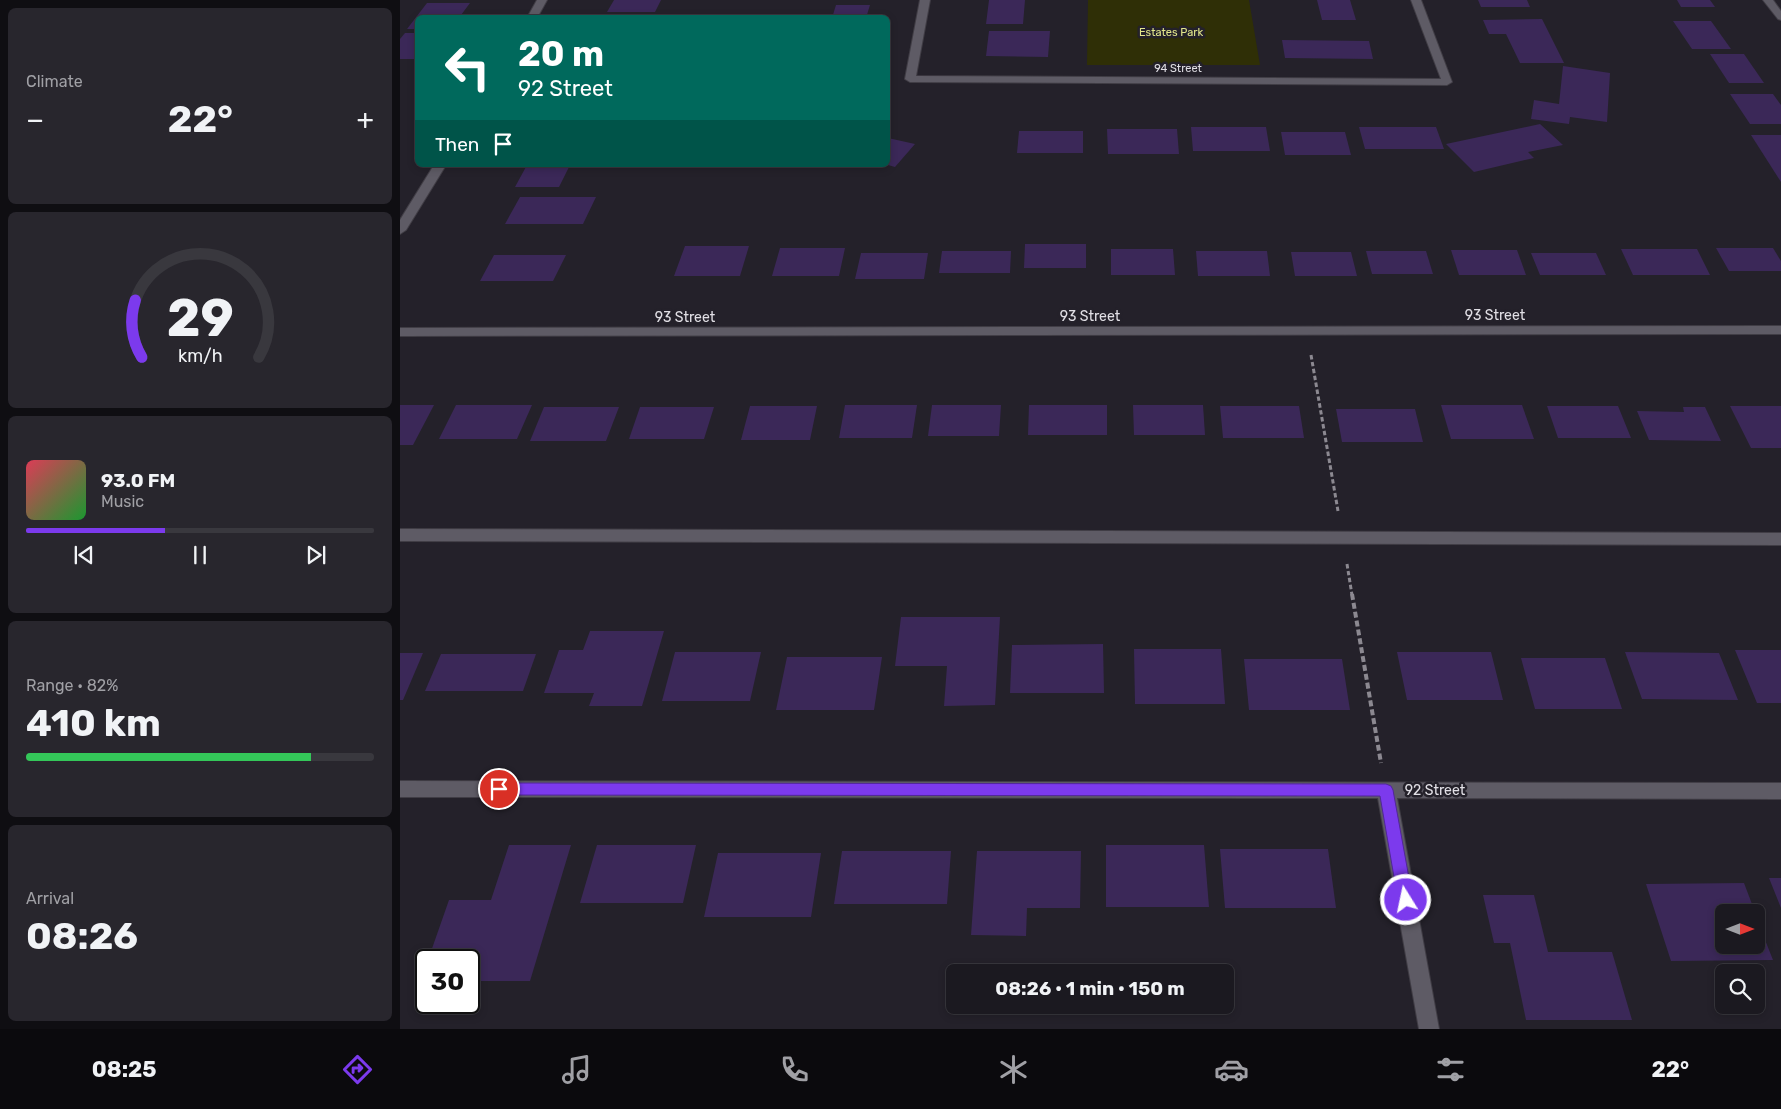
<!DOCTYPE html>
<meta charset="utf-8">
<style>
body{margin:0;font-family:Rubik,sans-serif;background:#28262d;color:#f1f3f6;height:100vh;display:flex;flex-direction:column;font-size:19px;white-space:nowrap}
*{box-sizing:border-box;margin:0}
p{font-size:16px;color:#a0a0a5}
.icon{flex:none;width:28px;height:28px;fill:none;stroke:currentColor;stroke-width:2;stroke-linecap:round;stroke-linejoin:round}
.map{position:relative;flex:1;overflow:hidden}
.details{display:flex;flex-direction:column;gap:8px;padding:8px;background:#0f0e12;width:400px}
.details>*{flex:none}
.top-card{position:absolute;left:15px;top:15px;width:475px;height:152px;border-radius:8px;box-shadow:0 2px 8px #0003,0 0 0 1px #39383e;background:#00695c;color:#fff;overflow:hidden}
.needle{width:32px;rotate:90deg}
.controls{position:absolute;left:1315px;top:904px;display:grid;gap:10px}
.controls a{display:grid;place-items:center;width:50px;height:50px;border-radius:8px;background:#1b1920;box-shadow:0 2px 8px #0003,0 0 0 1px #39383e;font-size:25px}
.speed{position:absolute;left:15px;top:949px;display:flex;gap:10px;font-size:25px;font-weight:700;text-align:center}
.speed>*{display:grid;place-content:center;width:65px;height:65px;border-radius:50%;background:#1b1920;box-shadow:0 2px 8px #0003,0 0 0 1px #39383e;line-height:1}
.speed .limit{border:2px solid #111;border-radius:8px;background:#fff;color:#111}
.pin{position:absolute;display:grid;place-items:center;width:42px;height:42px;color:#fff;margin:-21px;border:2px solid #fff;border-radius:50%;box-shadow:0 1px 5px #0007}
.me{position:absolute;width:55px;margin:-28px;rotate:350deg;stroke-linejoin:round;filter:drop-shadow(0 0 4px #0008)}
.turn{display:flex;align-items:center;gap:18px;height:105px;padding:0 20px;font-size:22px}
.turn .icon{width:65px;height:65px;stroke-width:2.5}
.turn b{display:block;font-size:35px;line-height:42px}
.then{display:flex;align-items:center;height:48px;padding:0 20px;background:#0003;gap:10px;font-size:19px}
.big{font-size:38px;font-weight:700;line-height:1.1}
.details .tile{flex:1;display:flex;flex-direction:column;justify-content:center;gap:8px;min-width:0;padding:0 18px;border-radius:8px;background:#28262d}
.details .dial{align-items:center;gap:0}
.dial svg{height:130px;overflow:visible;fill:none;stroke:#39383e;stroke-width:7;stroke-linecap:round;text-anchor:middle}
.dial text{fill:#f1f3f6;stroke:none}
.song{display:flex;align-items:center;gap:15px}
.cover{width:60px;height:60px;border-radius:8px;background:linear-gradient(135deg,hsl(350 70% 55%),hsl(130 70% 35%))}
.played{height:5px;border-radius:2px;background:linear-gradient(90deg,#7c3aed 40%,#39383e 40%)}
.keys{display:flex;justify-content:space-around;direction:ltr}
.heat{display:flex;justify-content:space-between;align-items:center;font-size:28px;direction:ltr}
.charge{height:8px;border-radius:4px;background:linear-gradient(90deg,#34c759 82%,#39383e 0)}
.trip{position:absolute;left:546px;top:964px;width:288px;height:50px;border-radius:8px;background:#1b1920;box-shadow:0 2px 8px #0003,0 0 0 1px #39383e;font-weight:700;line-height:50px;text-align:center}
.tab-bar{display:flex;height:80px;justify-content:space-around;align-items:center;background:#0b0a0d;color:#a0a0a5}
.tab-bar .icon{width:35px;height:35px}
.tab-bar .on{color:#7c3aed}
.tab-bar b{font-size:22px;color:#f1f3f6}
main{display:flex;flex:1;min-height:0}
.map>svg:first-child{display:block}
</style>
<main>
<section class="details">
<div class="tile"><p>Climate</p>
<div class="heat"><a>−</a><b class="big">22°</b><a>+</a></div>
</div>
<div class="tile dial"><svg viewBox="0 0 100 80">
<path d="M14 69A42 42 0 1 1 86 69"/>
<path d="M14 69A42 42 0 0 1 10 34" stroke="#7c3aed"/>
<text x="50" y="56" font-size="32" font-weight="700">29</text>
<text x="50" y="72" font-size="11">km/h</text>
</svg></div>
<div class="tile">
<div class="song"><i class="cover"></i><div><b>93.0 FM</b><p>Music</p></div></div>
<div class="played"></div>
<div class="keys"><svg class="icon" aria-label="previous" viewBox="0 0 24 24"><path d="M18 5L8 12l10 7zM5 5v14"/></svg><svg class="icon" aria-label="pause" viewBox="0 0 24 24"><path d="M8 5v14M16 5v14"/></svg><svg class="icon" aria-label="next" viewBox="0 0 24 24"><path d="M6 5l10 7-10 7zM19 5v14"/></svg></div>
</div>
<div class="tile"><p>Range · 82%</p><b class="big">410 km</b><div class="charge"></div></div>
<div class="tile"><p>Arrival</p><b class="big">08:26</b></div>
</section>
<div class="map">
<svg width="1381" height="1029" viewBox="0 0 1381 1029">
<rect width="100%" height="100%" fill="#24212a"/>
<path fill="#2f2f06" d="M 688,0 L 849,0 L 860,65 L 687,65 Z"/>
<g fill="#3b2858">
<path d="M 214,0 L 261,0 L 255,12 L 207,12 Z"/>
<path d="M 589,0 L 625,0 L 623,24 L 586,24 Z"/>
<path d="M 917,0 L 950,0 L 956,20 L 922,20 Z"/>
<path d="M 1078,0 L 1127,0 L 1130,7 L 1081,7 Z"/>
<path d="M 1277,0 L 1310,0 L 1315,7 L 1281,7 Z"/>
<path d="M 27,3 L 70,3 L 61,15 L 57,15 L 55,18 L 18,18 L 18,29 L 7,29 Z"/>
<path d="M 436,5 L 470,5 L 466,18 L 432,18 Z"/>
<path d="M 1142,19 L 1164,63 L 1120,63 L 1106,34 L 1089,34 L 1083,20 Z"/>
<path d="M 1273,21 L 1311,21 L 1331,49 L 1292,49 Z"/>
<path d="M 589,31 L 650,31 L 648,57 L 586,56 Z"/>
<path d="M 5,33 L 18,33 L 18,59 L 0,59 L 0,39 Z"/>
<path d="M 882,40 L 969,41 L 973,59 L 885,58 Z"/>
<path d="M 1310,54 L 1344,54 L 1364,83 L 1329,83 Z"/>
<path d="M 1163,66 L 1210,73 L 1207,122 L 1170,117 L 1169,124 L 1131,119 L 1134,100 L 1159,104 Z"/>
<path d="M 1330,94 L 1373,94 L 1381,105 L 1381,124 L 1350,124 Z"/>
<path d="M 1140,124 L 1163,145 L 1128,152 L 1134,158 L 1074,172 L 1046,144 Z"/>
<path d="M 791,127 L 866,127 L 870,151 L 793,151 Z"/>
<path d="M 959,127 L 1036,127 L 1044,149 L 965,149 Z"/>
<path d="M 707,129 L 777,129 L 779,154 L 708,154 Z"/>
<path d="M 619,131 L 683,131 L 683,153 L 617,153 Z"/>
<path d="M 881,132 L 945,132 L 951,155 L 885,155 Z"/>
<path d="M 1351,135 L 1381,135 L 1381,182 Z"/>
<path d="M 488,138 L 515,144 L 495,167 L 488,165 Z"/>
<path d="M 127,165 L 170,165 L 159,187 L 115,187 Z"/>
<path d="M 120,197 L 196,197 L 183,224 L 105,224 Z"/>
<path d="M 625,244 L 686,244 L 686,268 L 624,268 Z"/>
<path d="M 285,246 L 349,246 L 340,276 L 274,276 Z"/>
<path d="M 380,248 L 445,248 L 439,276 L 372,276 Z"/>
<path d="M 1316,248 L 1373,248 L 1381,261 L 1381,271 L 1329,271 Z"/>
<path d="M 711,249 L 773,249 L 775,275 L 711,275 Z"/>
<path d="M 1221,249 L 1297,249 L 1310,275 L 1233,275 Z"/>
<path d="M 1051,250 L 1117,250 L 1126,275 L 1059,275 Z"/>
<path d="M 542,251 L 611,251 L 610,273 L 539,273 Z"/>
<path d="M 796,251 L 867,251 L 870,276 L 798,276 Z"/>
<path d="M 966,251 L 1026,251 L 1033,274 L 972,274 Z"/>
<path d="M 891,252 L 951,252 L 957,276 L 895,276 Z"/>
<path d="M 461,253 L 528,253 L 524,279 L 455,279 Z"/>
<path d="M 1131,253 L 1196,253 L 1206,275 L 1140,275 Z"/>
<path d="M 94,255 L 166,255 L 153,281 L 80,281 Z"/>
<path d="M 0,405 L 34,405 L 13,445 L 0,445 Z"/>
<path d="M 56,405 L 132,405 L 117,439 L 39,439 Z"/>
<path d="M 445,405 L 517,405 L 512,438 L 439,438 Z"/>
<path d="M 532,405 L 601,405 L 599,436 L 528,436 Z"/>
<path d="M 629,405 L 707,405 L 707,435 L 628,435 Z"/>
<path d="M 733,405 L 803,405 L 805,435 L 734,435 Z"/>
<path d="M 1041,405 L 1122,405 L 1134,439 L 1051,439 Z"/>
<path d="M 350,406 L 417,406 L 410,440 L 341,440 Z"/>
<path d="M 820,406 L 899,406 L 904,438 L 823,438 Z"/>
<path d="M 1147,406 L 1218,406 L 1231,438 L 1158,438 Z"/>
<path d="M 1330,406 L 1381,406 L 1381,448 L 1351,448 Z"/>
<path d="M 144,407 L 219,407 L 206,441 L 130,441 Z"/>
<path d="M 240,407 L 314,407 L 304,439 L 229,439 Z"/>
<path d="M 1283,407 L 1305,407 L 1321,441 L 1249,440 L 1237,411 L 1284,412 Z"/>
<path d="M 936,409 L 1015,409 L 1023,442 L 942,442 Z"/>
<path d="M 501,617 L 600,617 L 595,705 L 544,706 L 547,666 L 495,666 Z"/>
<path d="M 190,631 L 264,631 L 242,706 L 189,706 L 194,693 L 144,693 L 159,650 L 183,650 Z"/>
<path d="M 703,644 L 704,693 L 610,693 L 612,645 Z"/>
<path d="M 734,649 L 821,649 L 825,704 L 735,704 Z"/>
<path d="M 1335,650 L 1381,650 L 1381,703 L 1357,703 Z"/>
<path d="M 275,652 L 361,652 L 350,701 L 262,701 Z"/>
<path d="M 997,652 L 1091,652 L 1103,700 L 1007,700 Z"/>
<path d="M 1225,652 L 1319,653 L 1338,700 L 1242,699 Z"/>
<path d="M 0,653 L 23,653 L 3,700 L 0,700 Z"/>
<path d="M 41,654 L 136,654 L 123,691 L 25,691 Z"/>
<path d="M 387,657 L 482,657 L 474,710 L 376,710 Z"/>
<path d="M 1121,658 L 1205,658 L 1222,709 L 1135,709 Z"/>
<path d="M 844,659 L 942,659 L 950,710 L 849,710 Z"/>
<path d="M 109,845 L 171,845 L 130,981 L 69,981 L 69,960 L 28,960 L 49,900 L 91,900 Z"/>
<path d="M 197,845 L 296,845 L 283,903 L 180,903 Z"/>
<path d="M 706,845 L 804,845 L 809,907 L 706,907 Z"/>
<path d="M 820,849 L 928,849 L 936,908 L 825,908 Z"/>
<path d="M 442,851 L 551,851 L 547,904 L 434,904 Z"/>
<path d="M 577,851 L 681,851 L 680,908 L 627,908 L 626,936 L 571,935 Z"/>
<path d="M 318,853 L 421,853 L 411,917 L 304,917 Z"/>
<path d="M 1369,878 L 1381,878 L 1381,908 Z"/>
<path d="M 1344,883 L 1355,912 L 1324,912 L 1324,945 L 1356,945 L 1356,917 L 1373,960 L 1271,961 L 1246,884 Z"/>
<path d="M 1083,895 L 1134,895 L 1148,952 L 1212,952 L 1232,1020 L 1126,1020 L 1110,943 L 1094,943 Z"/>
</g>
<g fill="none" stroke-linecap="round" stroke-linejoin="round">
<defs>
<path id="service" d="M 0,529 L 1381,533 L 1381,545 L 0,541 Z"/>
<g id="minor">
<path d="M 520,0 L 530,0 L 516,76 L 1041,79 L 1011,0 L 1021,0 L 1052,82 L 1047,85 L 510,82 L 505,79 Z"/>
<path d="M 1363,0 L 1373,0 L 1381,11 L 1381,20 L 1378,19 Z"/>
<path d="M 1381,326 L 1381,334 L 0,336 L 0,328 Z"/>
<path d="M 0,781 L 1381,783 L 1381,799 L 997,798 L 1039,1029 L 1019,1029 L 978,798 L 0,797 Z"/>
</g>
<g id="tertiary">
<path d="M 137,0 L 147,0 L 137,18 L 127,18 Z"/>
<path d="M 34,165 L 46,165 L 6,230 L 0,234 L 0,220 Z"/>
</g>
</defs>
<use href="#service" stroke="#403d45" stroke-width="2"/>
<use href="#minor" stroke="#403d45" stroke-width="2"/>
<use href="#tertiary" stroke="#403d45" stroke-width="2"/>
<g stroke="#8c8991" stroke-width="3" stroke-dasharray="4.5 2.5" stroke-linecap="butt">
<path d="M 911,355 L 938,511"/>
<path d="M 947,564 L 952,595"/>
</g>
<path stroke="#8c8991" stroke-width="4" stroke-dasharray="6 3" stroke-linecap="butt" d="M 952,594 L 981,763"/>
<use href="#service" fill="#5e5b65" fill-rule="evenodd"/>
<use href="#minor" fill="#5e5b65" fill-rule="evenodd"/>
<use href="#tertiary" fill="#5e5b65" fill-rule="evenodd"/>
</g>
<path fill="#7c3aed" stroke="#51269a" d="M 99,783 L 986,784 L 991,786 L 993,790 L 1013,900 L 1011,905 L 1006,907 L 1001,905 L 998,900 L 980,796 L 99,795 L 94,793 L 92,789 L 94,785 Z"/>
<g text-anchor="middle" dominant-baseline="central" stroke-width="5" stroke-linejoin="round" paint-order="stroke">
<g font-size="11" fill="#e3e78c" stroke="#24212a">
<text x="771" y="32">Estates Park</text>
</g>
<g font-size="11" fill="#e1dfe5" stroke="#24212a">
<text x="778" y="68">94 Street</text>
</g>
<g font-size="14" fill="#e1dfe5" stroke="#24212a">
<text x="1095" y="315">93 Street</text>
<text x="690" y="316">93 Street</text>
<text x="285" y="317">93 Street</text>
<text x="1035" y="790">92 Street</text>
</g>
</g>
</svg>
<div class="controls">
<a><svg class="needle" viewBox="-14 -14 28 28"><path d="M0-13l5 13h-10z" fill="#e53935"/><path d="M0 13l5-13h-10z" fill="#a0a0a5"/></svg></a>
<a><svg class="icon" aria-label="search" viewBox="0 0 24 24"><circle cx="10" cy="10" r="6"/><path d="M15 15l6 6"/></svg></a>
</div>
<div class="speed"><div class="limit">30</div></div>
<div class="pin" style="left:99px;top:789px;background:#d93025"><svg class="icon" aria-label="arrive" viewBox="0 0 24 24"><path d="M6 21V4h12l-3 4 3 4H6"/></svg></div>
<svg class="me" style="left:1006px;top:900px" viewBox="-20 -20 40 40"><circle r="17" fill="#7c3aed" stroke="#fff" stroke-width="3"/><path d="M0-11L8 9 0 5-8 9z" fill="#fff"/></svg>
<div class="trip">08:26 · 1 min · 150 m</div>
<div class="top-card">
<div class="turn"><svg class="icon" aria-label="left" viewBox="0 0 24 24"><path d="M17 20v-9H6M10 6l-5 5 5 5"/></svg><div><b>20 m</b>92 Street</div></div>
<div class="then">Then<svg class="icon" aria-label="arrive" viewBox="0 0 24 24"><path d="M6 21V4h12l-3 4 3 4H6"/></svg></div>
</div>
</div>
</main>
<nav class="tab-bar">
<b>08:25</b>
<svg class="icon on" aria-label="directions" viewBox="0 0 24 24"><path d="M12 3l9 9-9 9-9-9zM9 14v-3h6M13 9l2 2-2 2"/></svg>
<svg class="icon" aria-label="music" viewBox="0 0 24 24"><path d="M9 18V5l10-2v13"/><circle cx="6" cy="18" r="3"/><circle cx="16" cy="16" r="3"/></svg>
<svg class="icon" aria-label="phone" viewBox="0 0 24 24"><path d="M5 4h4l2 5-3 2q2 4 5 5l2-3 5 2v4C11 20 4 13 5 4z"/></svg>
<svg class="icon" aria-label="climate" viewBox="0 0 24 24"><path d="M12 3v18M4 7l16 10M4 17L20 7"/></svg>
<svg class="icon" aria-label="car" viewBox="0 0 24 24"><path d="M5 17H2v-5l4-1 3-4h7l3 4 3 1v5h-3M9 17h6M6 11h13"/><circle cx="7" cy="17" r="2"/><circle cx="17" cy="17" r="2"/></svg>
<svg class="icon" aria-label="filters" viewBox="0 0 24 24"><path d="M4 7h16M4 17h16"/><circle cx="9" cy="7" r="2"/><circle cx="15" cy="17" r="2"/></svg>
<b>22°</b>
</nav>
